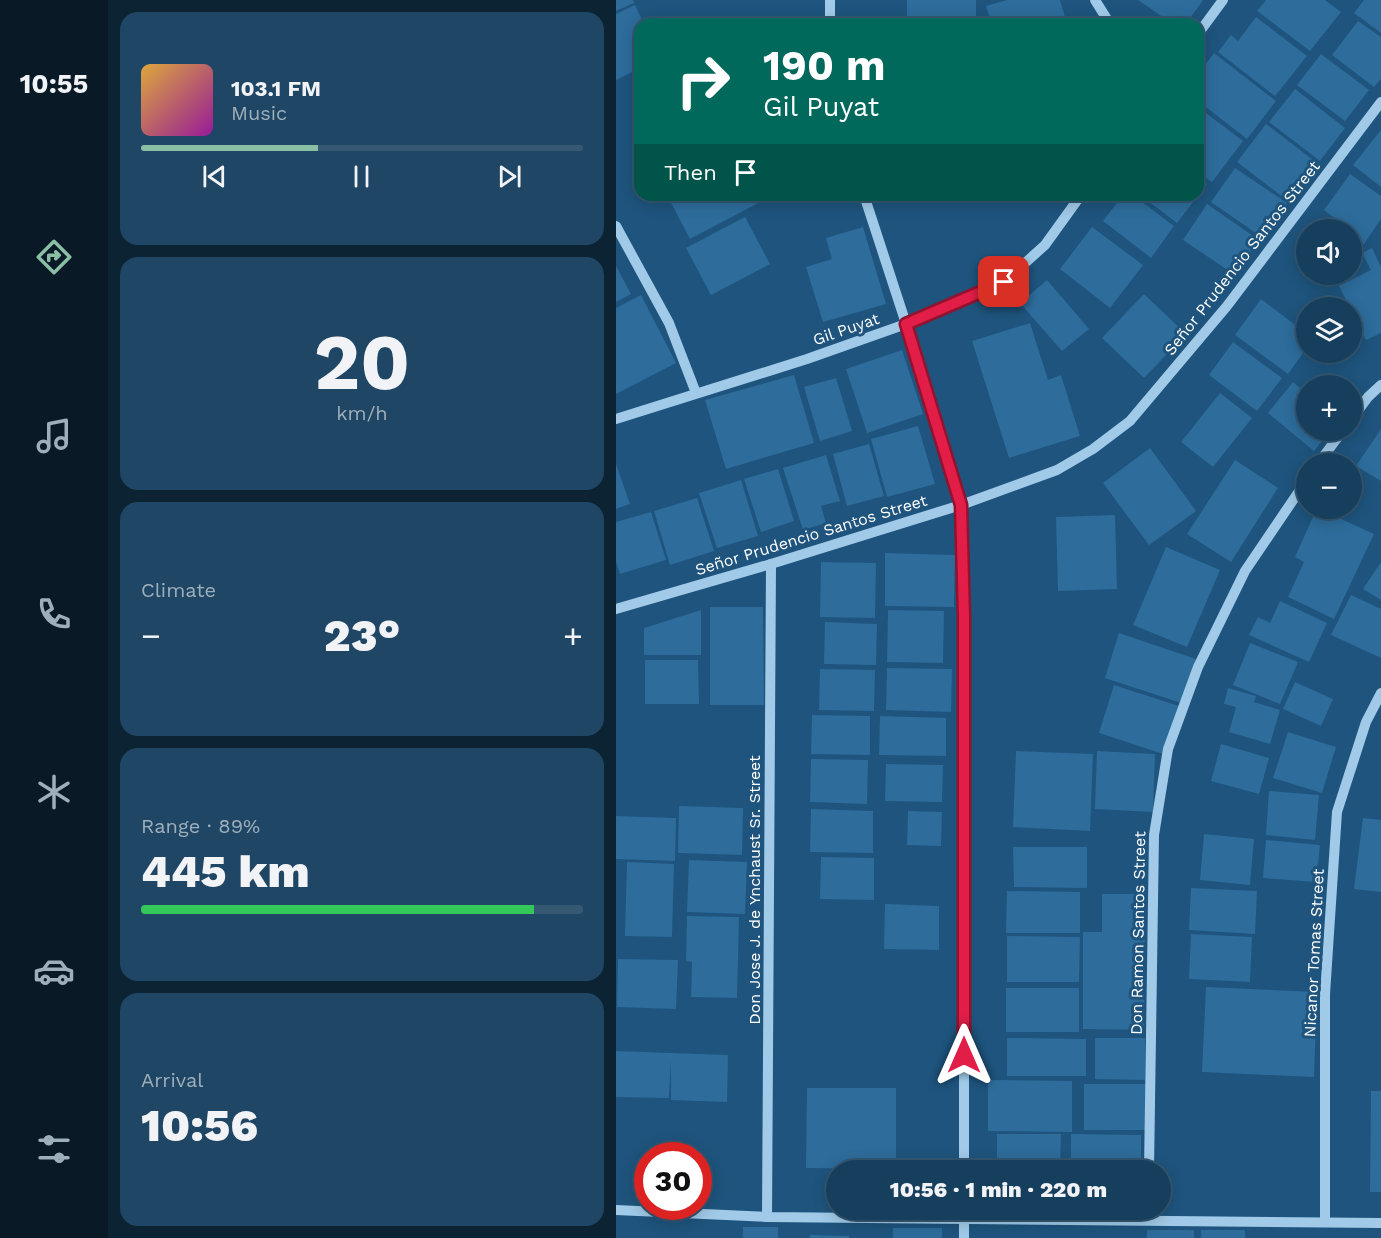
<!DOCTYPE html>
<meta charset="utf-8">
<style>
body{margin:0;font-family:"Work Sans",sans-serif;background:#1f4664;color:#f1f3f6;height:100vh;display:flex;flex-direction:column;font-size:22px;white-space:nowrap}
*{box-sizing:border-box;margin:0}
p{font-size:20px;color:#9eafbc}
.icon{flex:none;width:33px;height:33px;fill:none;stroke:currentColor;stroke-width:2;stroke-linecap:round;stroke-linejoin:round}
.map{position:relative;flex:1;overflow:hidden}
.drawer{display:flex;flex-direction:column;gap:12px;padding:12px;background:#0c2334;width:508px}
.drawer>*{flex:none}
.banner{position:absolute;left:18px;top:18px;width:570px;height:183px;border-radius:18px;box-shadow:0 3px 15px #0003,0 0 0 2px #355873;background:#00695c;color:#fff;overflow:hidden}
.controls{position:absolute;left:680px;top:219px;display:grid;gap:12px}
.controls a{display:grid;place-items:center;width:66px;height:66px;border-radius:50%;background:#163f5e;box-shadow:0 3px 15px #0003,0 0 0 2px #355873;font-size:30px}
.speed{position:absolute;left:18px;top:1142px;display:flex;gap:12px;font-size:30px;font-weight:700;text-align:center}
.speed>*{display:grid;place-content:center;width:78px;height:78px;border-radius:50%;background:#163f5e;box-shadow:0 3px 15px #0003,0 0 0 2px #355873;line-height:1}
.speed .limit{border:9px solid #d22;background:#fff;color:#111}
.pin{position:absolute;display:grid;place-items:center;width:51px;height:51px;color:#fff;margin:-26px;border-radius:12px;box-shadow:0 3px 9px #0006}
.me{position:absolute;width:66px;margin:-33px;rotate:0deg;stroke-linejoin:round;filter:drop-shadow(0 0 4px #0008)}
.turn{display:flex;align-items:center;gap:21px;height:126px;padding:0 30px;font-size:27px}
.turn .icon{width:78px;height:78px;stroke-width:2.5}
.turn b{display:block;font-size:42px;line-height:51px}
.then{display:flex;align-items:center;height:57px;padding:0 30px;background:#0003;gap:12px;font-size:22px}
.big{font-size:45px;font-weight:800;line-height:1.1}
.drawer .card{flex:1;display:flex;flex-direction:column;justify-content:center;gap:9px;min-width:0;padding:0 21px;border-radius:18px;background:#1f4664}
.drawer .dial{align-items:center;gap:0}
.dial b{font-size:78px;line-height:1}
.song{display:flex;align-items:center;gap:18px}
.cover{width:72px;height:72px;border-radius:9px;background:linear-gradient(135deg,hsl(40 70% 55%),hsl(300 70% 35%))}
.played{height:6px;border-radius:3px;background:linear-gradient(90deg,#8abfa5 40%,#355873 40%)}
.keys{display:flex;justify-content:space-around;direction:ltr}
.heat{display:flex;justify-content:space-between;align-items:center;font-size:33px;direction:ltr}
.charge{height:9px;border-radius:4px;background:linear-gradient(90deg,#34c759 89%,#355873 0)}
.trip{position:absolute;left:210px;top:1160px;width:345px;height:60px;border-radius:30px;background:#163f5e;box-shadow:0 3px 15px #0003,0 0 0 2px #355873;font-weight:800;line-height:60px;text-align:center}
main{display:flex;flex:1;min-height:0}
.menu{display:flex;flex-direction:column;width:108px;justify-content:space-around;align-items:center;background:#091926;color:#9eafbc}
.menu .icon{width:42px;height:42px}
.menu .current{color:#8abfa5}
.menu b{font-size:27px;color:#f1f3f6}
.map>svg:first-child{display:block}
</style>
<main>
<nav class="menu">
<b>10:55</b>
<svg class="icon current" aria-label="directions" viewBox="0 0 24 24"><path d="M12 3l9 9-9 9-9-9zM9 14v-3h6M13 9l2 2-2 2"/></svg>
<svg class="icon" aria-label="music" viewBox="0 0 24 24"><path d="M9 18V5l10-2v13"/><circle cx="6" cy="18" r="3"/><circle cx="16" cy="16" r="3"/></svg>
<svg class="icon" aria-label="phone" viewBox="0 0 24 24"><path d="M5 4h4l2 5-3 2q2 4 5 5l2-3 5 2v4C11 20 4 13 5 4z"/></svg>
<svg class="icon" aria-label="climate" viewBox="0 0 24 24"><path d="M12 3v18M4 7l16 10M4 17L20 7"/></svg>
<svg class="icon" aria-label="car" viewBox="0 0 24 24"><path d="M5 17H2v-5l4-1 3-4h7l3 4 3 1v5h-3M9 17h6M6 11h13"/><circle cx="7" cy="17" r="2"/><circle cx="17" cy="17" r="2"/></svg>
<svg class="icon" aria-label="filters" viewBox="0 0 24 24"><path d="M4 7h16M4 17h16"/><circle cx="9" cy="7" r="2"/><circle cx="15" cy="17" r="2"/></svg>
</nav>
<section class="drawer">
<div class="card">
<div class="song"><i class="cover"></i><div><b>103.1 FM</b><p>Music</p></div></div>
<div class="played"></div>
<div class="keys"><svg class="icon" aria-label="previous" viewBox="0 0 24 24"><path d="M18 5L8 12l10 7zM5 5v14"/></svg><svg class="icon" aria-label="pause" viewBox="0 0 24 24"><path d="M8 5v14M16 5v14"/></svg><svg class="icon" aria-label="next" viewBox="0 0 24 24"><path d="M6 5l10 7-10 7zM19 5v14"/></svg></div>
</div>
<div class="card dial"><b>20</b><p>km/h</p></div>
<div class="card"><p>Climate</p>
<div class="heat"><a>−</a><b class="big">23°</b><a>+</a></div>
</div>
<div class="card"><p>Range · 89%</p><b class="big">445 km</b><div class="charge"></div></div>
<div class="card"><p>Arrival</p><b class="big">10:56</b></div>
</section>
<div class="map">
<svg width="765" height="1238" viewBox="0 0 765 1238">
<rect width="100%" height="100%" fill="#1e547d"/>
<g fill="#2d6c9b">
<path d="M 0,0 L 17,0 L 18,3 L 0,11 Z"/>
<path d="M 291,0 L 360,0 L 360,24 L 291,23 Z"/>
<path d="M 391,0 L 444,0 L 451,24 L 376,24 L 370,6 Z"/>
<path d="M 522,0 L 587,0 L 570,24 L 557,24 Z"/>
<path d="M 650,0 L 709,0 L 725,12 L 694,51 L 641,11 Z"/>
<path d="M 748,0 L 765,0 L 765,33 L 738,13 Z"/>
<path d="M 19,5 L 28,24 L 24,24 L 24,68 L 0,80 L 0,14 Z"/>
<path d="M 640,17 L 691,56 L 659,96 L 602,52 L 615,35 L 622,41 Z"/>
<path d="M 742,21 L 765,37 L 765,79 L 758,87 L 716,55 Z"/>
<path d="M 598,53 L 660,101 L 631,139 L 582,101 L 582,74 Z"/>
<path d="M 705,54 L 753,90 L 729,121 L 681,85 Z"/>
<path d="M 679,89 L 729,128 L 704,161 L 653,122 Z"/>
<path d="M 582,107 L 627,141 L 596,182 L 582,172 Z"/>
<path d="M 650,124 L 705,166 L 676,204 L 621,162 Z"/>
<path d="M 765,130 L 765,187 L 737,165 Z"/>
<path d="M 619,168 L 671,203 L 647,238 L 595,202 Z"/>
<path d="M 734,174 L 765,196 L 765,219 L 735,263 L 735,230 L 715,230 L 721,220 L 708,210 Z"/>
<path d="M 582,177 L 591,184 L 561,223 L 524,195 L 582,195 Z"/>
<path d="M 51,195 L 138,195 L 142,203 L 74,239 Z"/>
<path d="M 507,195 L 517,195 L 558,226 L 535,258 L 487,221 Z"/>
<path d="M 591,204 L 643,240 L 619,275 L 567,240 Z"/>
<path d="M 129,217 L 154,264 L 95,295 L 70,248 Z"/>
<path d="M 247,227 L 270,304 L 207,322 L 190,267 L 216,259 L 210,238 Z"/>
<path d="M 476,227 L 527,265 L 494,308 L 444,269 Z"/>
<path d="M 756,248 L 765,267 L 765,333 L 750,340 L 723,286 L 755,270 L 746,253 Z"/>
<path d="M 0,266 L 15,294 L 0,302 Z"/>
<path d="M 431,280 L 473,329 L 446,351 L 404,303 Z"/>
<path d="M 528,294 L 570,334 L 528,378 L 486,338 Z"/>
<path d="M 25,295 L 60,363 L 0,394 L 0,308 Z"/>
<path d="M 645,299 L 690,333 L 690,349 L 672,374 L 619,335 Z"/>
<path d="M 414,323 L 432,380 L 445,375 L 464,436 L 393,458 L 356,341 Z"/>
<path d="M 617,342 L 666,378 L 641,411 L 593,375 Z"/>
<path d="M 286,350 L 307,414 L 251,433 L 230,369 Z"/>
<path d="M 178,375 L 198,443 L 110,469 L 89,400 Z"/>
<path d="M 220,378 L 236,431 L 204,441 L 188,387 Z"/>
<path d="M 677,382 L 690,393 L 690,430 L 715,430 L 698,451 L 652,413 Z"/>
<path d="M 604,393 L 636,418 L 597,467 L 565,442 Z"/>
<path d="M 302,426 L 319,484 L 271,497 L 255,439 Z"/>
<path d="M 765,429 L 765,481 L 740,466 Z"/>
<path d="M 253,444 L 268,496 L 231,506 L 217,454 Z"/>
<path d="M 534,448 L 580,511 L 533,545 L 487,483 Z"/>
<path d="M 210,455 L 224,501 L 205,506 L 210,523 L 187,530 L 167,468 Z"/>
<path d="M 619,460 L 662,488 L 615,562 L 571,534 Z"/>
<path d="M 0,464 L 14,504 L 0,509 Z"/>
<path d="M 162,469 L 178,521 L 145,532 L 128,479 Z"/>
<path d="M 125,480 L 142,536 L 101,548 L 83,493 Z"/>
<path d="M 81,498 L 98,551 L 54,565 L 38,511 Z"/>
<path d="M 701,508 L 758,534 L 718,619 L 672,597 L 688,562 L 679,557 Z"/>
<path d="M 35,512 L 50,560 L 4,574 L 0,562 L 0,522 Z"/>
<path d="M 499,515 L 501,589 L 442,591 L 440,517 Z"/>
<path d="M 550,547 L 604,570 L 571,647 L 517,625 Z"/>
<path d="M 269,553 L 339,555 L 338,607 L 269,606 Z"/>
<path d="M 205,562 L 260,563 L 259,618 L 204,617 Z"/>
<path d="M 765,562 L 765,600 L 747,589 Z"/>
<path d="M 735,595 L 765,609 L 765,658 L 715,635 Z"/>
<path d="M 664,601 L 711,623 L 693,662 L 633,635 L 642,617 L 654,623 Z"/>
<path d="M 94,607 L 147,607 L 148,705 L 94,705 Z"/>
<path d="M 85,610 L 85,655 L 28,655 L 28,628 Z"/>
<path d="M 272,610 L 328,611 L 327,663 L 271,662 Z"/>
<path d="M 209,622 L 261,624 L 260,665 L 208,664 Z"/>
<path d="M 503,633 L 580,659 L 565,703 L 489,678 Z"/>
<path d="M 634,643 L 682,662 L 664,704 L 617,685 Z"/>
<path d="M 29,660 L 82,660 L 83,704 L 29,704 Z"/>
<path d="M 271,668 L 336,669 L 335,712 L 270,710 Z"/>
<path d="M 204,669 L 259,670 L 258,711 L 203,710 Z"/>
<path d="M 679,682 L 717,699 L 705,726 L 667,709 Z"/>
<path d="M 498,685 L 566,707 L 550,755 L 483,733 Z"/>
<path d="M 612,688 L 640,696 L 638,702 L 664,710 L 654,744 L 613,732 L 620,707 L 608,704 Z"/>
<path d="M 196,715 L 254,716 L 254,755 L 195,754 Z"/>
<path d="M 264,716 L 330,718 L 330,756 L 263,755 Z"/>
<path d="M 672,732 L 720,747 L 706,793 L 657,778 Z"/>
<path d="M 605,744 L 653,758 L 643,794 L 595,781 Z"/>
<path d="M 400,751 L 477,754 L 474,831 L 397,827 Z"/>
<path d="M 481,751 L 539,754 L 537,812 L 479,809 Z"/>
<path d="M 195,759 L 252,760 L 251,804 L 194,802 Z"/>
<path d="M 270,764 L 327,765 L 326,802 L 269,801 Z"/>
<path d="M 653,791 L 703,795 L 699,840 L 650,835 Z"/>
<path d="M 63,806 L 127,808 L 126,855 L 62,853 Z"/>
<path d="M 195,809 L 257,811 L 257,853 L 194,852 Z"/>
<path d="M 292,811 L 326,812 L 325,846 L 291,845 Z"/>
<path d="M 0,816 L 60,818 L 59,861 L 0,859 Z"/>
<path d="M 747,818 L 765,820 L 765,892 L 738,889 Z"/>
<path d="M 588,834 L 638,839 L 634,885 L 584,880 Z"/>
<path d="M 650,840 L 704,845 L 700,882 L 647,878 Z"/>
<path d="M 397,847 L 471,847 L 471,888 L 398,887 Z"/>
<path d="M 205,857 L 258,858 L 258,900 L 204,899 Z"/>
<path d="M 73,860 L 131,862 L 129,914 L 71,912 Z"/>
<path d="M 11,862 L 58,864 L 56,937 L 9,936 Z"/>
<path d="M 575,888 L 641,891 L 639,934 L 573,930 Z"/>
<path d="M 391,891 L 464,892 L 464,933 L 390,933 Z"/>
<path d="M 486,894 L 529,894 L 528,1030 L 467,1029 L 467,932 L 486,932 Z"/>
<path d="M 269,904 L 323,906 L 323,950 L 268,949 Z"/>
<path d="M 71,916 L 123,917 L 121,998 L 75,997 L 76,962 L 70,961 Z"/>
<path d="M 575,934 L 636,937 L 634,982 L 573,979 Z"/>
<path d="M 391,936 L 464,937 L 463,982 L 391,982 Z"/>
<path d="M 2,959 L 62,960 L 60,1009 L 1,1007 Z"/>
<path d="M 590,987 L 701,992 L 698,1077 L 586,1072 Z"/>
<rect x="390" y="988" width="73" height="44"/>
<path d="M 391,1038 L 470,1039 L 470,1076 L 391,1076 Z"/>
<path d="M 479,1038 L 529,1038 L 529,1080 L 479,1079 Z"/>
<path d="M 0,1051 L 112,1055 L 111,1102 L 55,1100 L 55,1059 L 53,1098 L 0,1097 Z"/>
<path d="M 372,1080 L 456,1081 L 456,1132 L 372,1131 Z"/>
<rect x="468" y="1084" width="62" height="46"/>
<path d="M 191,1088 L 280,1088 L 280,1169 L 190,1168 Z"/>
<path d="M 755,1091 L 765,1091 L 765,1192 L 754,1192 Z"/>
<path d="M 381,1134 L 445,1134 L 444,1170 L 381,1170 Z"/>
<path d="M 455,1134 L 525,1135 L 525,1170 L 455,1170 Z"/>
<rect x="127" y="1227" width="35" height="11"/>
<rect x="277" y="1228" width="49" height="10"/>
<rect x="531" y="1230" width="47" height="8"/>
<rect x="585" y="1230" width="44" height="8"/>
<path d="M 194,1235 L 233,1236 L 233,1238 L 194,1238 Z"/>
</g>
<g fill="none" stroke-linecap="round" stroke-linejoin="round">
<g stroke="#a0cae8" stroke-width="10">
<path d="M 479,0 L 494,24"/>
<path d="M 214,24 L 214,0"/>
<path d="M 582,34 L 607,0"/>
<path d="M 248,195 L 296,342 L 345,505 L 348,594 L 348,1170"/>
<path d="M 0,226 L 53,323 L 80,393"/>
<path d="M 0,419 L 191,359 L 290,324 L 388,282 L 429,245 L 465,195"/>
<path d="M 735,420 L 752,397 L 765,385"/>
<path d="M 702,464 L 727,430"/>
<path d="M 0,609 L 155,564 L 345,505 L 441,470 L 477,449 L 514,421 L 611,306 L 765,102"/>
<path d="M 533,1170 L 538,835 L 552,749 L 582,667 L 629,571 L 690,481"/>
<path d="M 0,1210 L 151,1217 L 765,1223"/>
<path d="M 151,1217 L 155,564"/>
<path d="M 709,1222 L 709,994 L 721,812 L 750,722 L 765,693"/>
<path d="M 348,1238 L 348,1209"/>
</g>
</g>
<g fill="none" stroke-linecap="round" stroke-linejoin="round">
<defs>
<path id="route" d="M 348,1055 L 348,617 L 345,505 L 290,324 L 388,282"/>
</defs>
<use href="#route" stroke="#92132f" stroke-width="15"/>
<use href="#route" stroke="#e11d48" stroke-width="10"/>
</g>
<g text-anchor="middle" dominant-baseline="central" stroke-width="6" stroke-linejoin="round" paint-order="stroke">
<g font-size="16" fill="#fff" stroke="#1e547d">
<text transform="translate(626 258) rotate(-52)">Señor Prudencio Santos Street</text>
<text transform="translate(230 329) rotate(-19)">Gil Puyat</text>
<text transform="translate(195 535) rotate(-17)">Señor Prudencio Santos Street</text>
<text transform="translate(138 890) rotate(-90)">Don Jose J. de Ynchaust Sr. Street</text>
<text transform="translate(522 933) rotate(-89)">Don Ramon Santos Street</text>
<text transform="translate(698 953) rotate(-87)">Nicanor Tomas Street</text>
</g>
</g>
</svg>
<div class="controls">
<a><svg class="icon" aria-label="sound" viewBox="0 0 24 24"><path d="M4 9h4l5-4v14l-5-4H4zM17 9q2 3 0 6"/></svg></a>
<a><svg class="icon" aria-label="layers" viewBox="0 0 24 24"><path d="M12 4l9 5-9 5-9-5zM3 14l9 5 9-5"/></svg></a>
<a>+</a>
<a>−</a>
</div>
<div class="speed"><div class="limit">30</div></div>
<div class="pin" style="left:388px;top:282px;background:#d93025"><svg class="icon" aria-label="arrive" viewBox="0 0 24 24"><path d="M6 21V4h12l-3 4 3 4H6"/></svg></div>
<svg class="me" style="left:348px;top:1055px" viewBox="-20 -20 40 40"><path d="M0-17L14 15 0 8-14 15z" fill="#e11d48" stroke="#fff" stroke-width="4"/></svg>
<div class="trip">10:56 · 1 min · 220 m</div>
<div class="banner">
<div class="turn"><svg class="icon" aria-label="right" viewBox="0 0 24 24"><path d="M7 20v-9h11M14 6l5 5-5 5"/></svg><div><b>190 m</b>Gil Puyat</div></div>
<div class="then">Then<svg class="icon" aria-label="arrive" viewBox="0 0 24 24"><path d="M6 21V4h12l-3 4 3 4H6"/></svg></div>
</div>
</div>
</main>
